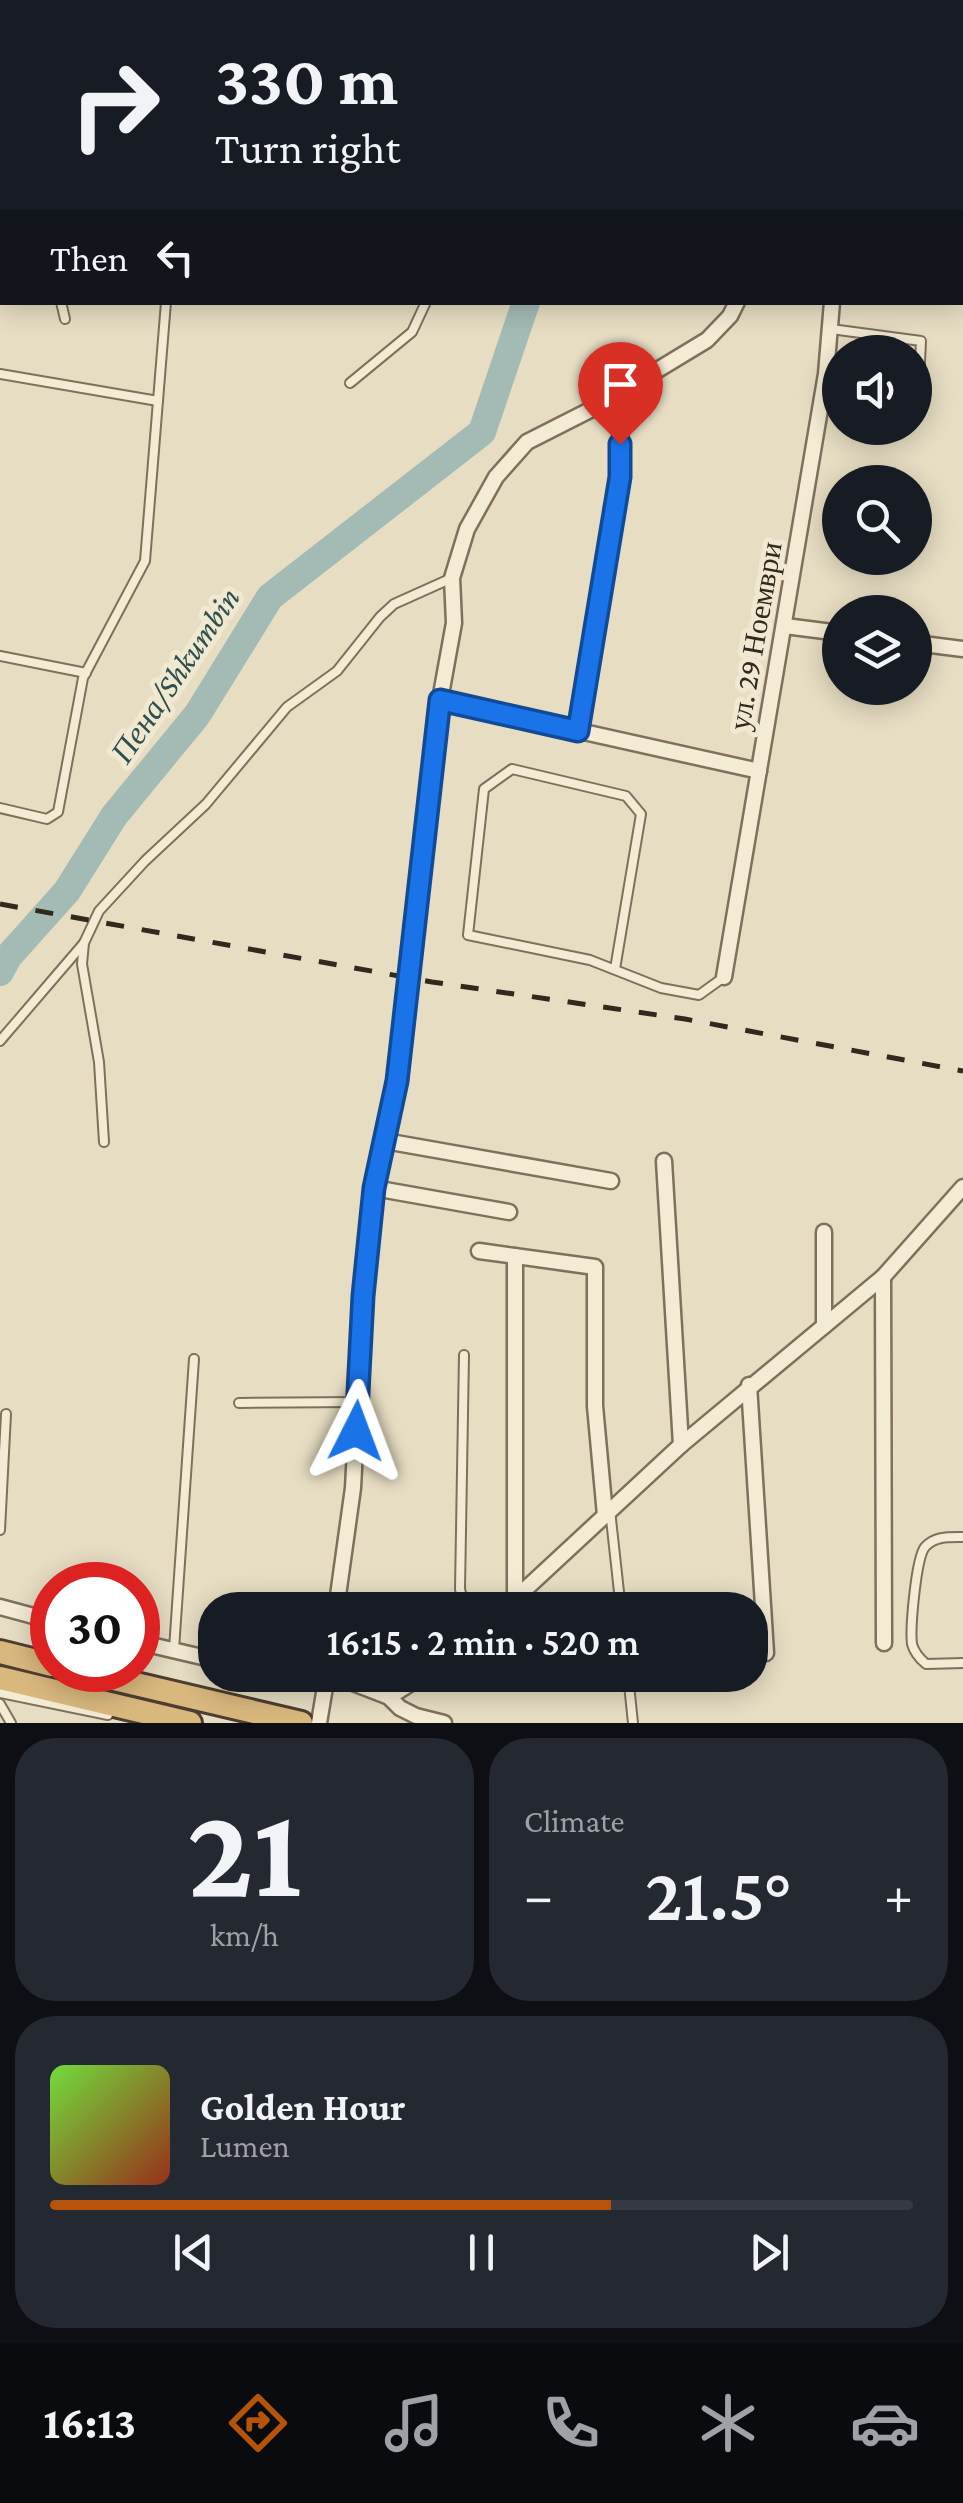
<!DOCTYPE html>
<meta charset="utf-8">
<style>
body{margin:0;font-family:"Crimson Pro",serif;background:#242831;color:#f1f3f6;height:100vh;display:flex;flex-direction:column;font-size:38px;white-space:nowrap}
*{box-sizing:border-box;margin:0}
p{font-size:32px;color:#9ea1a6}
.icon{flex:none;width:55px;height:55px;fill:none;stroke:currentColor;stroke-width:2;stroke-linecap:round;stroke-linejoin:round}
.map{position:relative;height:1723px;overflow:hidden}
.panel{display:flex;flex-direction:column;gap:15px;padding:15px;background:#0d0f14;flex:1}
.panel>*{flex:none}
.guide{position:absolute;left:0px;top:0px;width:965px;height:305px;box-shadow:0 5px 25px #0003;background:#171b24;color:#f1f3f6;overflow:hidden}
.controls{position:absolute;left:822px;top:335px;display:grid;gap:20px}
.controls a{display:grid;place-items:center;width:110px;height:110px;border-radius:50%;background:#171b24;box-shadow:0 5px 25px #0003;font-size:50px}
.speed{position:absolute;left:30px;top:1562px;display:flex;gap:20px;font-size:50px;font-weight:700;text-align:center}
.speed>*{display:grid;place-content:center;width:130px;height:130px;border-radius:50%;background:#171b24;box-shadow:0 5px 25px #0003;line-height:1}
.speed .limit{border:15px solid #d22;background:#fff;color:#111}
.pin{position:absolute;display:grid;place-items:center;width:85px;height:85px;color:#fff;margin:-102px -42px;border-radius:50% 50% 50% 0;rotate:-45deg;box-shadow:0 0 10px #0007}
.pin .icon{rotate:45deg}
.me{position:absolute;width:110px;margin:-55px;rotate:3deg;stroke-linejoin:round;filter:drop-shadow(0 0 8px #0008)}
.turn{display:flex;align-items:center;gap:35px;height:210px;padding:0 50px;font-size:45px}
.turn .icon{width:130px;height:130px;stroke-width:2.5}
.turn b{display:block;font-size:70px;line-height:85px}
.then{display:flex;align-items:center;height:95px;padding:0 50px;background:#0003;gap:20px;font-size:38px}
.big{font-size:75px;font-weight:600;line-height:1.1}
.panel .widget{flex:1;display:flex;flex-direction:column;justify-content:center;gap:15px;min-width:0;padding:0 35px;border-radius:40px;background:#242831}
.panel .dial{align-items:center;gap:0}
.dial b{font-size:130px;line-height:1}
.song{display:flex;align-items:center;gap:30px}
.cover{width:120px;height:120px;border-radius:15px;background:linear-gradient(135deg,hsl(100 70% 55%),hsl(10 70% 35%))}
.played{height:10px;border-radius:5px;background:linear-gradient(90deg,#b45309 65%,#363941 65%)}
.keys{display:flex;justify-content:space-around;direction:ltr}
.heat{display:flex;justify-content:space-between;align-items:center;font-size:55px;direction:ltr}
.panel .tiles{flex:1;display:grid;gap:15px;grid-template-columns:1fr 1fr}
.widget:last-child{grid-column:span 2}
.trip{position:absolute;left:198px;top:1592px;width:570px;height:100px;border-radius:40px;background:#171b24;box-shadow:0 5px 25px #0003;font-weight:600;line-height:100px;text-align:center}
.tabs{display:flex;height:160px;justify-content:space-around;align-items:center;background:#090b0e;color:#9ea1a6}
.tabs .icon{width:70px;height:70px}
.tabs .current{color:#b45309}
.tabs b{font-size:45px;color:#f1f3f6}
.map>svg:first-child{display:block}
</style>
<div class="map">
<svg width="963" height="1723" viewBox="0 0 963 1723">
<rect width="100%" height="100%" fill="#e7ddc3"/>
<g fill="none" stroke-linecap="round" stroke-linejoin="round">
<g stroke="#a4bbb5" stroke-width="28">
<path d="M 627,2 L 628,0"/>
<path d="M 0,972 L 8,957 L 67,891 L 114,816 L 197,715 L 270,597 L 482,432 L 526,302"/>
</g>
<defs>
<g id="service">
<path d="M 111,0 L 120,2"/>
<path d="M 31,2 L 31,0"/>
<path d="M 61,302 L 65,319"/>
<path d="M 831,329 L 921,341 L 919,382"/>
<path d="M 0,374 L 158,401"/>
<path d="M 350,383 L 412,332 L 426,302"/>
<path d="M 0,656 L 86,673"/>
<path d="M 0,808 L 47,819 L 58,812 L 83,678 L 145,561 L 166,302"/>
<path d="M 615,969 L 641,814 L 626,796 L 512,769 L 484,789 L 468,935 L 590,960 L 661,988 L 699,995 L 724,977"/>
<path d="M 0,1041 L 84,943"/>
<path d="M 104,1142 L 99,1062 L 82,964 L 84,943 L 99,911 L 145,861 L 206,804 L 287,707 L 337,671 L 380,617 L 394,604 L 452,578"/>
<path d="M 464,1355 L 460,1589 L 465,1610"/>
<path d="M 239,1403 L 358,1402"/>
<path d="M 610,1510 L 621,1610"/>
<path d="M 0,1530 L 6,1414"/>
<path d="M 963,1537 C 949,1537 935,1536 925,1547 C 916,1558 910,1628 912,1644 C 914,1652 919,1658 926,1664 L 963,1663"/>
<path d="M 174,1649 L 194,1359"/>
<path d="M 628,1675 L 633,1723"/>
<path d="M 0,1693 L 108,1715"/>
<path d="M 0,1704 L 11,1723"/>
</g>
<g id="minor">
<path d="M 186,2 L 186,0"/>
<path d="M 544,2 L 545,0"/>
<path d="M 679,2 L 679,0"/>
<path d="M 962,98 L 963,98"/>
<path d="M 0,143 L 2,144"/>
<path d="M 785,626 L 840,633"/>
<path d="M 915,643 L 963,649"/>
<path d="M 440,700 L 759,771"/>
<path d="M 578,731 L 620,477 L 621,392"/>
<path d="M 724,977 L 826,374 L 832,302"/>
<path d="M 385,1141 L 611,1181"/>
<path d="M 664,1161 L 681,1445"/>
<path d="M 374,1188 L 509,1212"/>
<path d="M 479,1251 L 595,1267 L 595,1406 L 605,1515"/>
<path d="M 515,1256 L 515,1599"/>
<path d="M 883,1277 L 884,1643"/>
<path d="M 824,1326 L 824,1232"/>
<path d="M 749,1385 L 766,1653"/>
<path d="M 0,1607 L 52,1621"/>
<path d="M 336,1610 L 353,1488 L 363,1296 L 374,1188 L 397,1081 L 440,700 L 454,623 L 452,578 L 467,529 L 496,477 L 527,442 L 598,406 L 707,340 L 730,316 L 737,302"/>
<path d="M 503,1610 L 681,1445 L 883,1277 L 963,1187"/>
<path d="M 138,1642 L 215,1660"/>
<path d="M 275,1675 L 345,1680 L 389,1697 L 400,1708 L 416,1716 L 444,1723"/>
<path d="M 389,1697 L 424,1675"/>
<path d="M 319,1723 L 327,1675"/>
</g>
<g id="tertiary">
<path d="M 353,0 L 362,2"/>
<path d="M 432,0 L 441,2"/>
<path d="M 843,2 L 844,0"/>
<path d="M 962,156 L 963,156"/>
<path d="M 962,180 L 963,180"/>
</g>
<g id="trunk">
<path d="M 0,1652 L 52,1665"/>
<path d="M 76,1670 L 301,1723"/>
<path d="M 0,1678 L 190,1723"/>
</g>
</defs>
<use href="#service" stroke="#7f705c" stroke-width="12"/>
<use href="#minor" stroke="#7f705c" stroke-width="19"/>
<use href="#tertiary" stroke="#7f705c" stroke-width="22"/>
<use href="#trunk" stroke="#4d3e30" stroke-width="28"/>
<path stroke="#7f705c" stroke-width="2.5" stroke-dasharray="8 5" stroke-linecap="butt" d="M 611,2 L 611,0"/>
<use href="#service" stroke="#f3ebd4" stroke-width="8"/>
<use href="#minor" stroke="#f3ebd4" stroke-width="14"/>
<use href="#tertiary" stroke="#f3ebd4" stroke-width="18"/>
<use href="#trunk" stroke="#d9b87e" stroke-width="22"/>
<path stroke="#31281e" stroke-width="5" stroke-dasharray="18 18" stroke-linecap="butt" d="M 0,904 L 432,982 L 685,1019 L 963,1071"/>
</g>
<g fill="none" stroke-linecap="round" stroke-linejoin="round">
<defs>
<path id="route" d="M 356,1431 L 363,1296 L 374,1188 L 397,1081 L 440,700 L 578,731 L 620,477 L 620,444"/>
</defs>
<use href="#route" stroke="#114b97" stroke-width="25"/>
<use href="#route" stroke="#1a73e8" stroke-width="18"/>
</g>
<g text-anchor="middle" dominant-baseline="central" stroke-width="10" stroke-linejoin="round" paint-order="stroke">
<g font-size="30" fill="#31281e" stroke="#f0e8d1">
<text transform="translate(755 636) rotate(-80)">ул. 29 Ноември</text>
</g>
<g font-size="32" font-style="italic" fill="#2f4f4e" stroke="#f0e8d1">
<text transform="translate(175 675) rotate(-56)">Пена/Shkumbin</text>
</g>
</g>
</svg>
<div class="controls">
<a><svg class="icon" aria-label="sound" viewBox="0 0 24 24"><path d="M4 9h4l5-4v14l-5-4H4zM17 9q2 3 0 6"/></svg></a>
<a><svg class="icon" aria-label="search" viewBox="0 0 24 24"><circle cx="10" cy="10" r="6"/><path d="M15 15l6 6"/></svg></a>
<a><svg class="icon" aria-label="layers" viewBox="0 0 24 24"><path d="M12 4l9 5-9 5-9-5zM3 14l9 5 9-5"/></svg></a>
</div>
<div class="speed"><div class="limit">30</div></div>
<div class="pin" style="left:620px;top:444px;background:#d93025"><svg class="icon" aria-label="arrive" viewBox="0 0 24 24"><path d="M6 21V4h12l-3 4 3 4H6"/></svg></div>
<svg class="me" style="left:356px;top:1431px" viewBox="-20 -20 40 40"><path d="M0-17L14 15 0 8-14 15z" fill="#1a73e8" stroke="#fff" stroke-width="4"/></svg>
<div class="trip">16:15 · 2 min · 520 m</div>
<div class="guide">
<div class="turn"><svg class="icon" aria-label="right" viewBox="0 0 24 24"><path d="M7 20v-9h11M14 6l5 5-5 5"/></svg><div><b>330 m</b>Turn right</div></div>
<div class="then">Then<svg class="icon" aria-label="left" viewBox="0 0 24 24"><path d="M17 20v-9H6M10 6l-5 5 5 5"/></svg></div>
</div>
</div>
<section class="panel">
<div class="tiles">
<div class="widget dial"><b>21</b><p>km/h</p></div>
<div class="widget"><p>Climate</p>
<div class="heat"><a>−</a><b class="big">21.5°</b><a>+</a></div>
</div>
<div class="widget">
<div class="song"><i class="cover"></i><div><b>Golden Hour</b><p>Lumen</p></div></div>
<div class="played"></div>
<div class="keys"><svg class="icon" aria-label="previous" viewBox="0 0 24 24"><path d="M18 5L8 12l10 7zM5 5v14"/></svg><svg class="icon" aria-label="pause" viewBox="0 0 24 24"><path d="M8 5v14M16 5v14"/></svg><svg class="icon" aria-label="next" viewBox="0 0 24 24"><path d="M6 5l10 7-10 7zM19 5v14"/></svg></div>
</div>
</div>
</section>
<nav class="tabs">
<b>16:13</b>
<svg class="icon current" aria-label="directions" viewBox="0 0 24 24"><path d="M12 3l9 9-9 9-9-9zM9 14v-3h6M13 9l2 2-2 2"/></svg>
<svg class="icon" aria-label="music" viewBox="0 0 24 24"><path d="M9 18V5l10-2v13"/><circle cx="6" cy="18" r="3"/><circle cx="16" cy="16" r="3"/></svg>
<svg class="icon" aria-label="phone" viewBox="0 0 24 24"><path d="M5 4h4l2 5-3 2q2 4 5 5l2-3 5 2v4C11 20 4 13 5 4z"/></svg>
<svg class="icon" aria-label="climate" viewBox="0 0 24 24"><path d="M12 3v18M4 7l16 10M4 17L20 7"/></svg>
<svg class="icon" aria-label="car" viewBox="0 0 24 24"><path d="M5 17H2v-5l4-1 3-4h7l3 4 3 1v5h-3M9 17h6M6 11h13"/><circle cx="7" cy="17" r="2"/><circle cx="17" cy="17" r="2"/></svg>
</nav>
